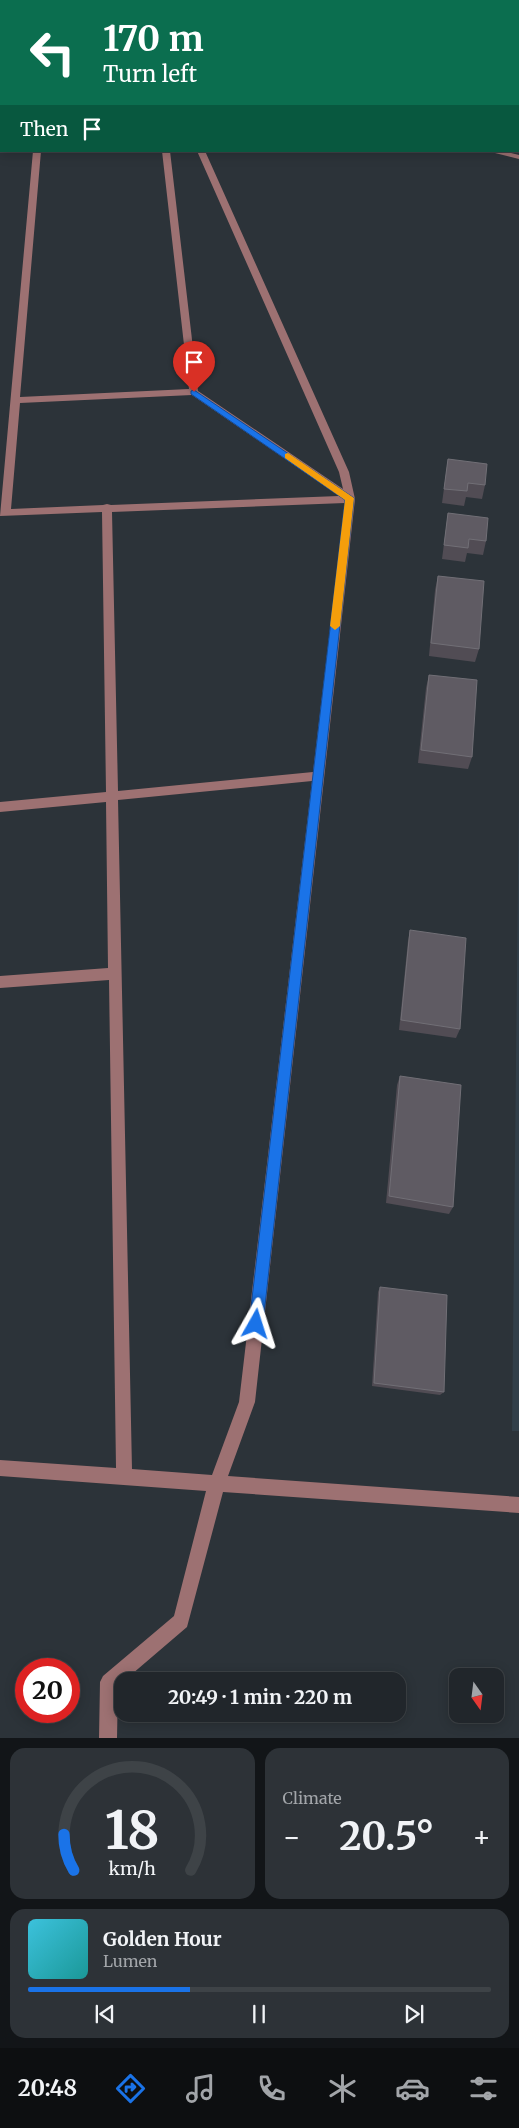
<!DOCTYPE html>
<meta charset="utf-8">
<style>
body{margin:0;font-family:Merriweather,serif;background:#2d3237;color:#f1f3f6;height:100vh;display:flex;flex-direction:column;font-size:19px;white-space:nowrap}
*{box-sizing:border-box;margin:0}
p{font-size:16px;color:#a2a5a9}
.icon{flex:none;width:28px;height:28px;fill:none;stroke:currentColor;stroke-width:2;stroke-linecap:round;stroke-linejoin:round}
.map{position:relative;height:1738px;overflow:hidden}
.panel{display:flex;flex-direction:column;gap:10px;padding:10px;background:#121518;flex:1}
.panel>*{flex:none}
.guide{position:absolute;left:0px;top:0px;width:520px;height:152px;box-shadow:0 2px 12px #0003,0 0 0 1px #3e4347;background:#0b6e4f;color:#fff;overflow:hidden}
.needle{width:32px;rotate:166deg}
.buttons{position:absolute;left:449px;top:1668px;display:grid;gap:10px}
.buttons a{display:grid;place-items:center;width:55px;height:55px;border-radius:10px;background:#21262b;box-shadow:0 2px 12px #0003,0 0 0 1px #3e4347;font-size:25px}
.speed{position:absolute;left:15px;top:1658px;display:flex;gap:10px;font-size:25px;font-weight:700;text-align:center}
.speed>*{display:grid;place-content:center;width:65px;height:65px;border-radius:50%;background:#21262b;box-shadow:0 2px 12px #0003,0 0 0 1px #3e4347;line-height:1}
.speed .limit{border:8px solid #d22;background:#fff;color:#111}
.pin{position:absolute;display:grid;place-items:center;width:42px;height:42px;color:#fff;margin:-51px -21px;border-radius:50% 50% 50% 0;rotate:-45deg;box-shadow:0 0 5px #0007}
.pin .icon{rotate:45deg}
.me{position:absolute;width:55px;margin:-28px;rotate:6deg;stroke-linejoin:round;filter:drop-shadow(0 0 4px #0008)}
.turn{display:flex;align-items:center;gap:18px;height:105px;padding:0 20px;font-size:22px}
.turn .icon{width:65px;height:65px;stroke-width:2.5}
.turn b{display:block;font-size:35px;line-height:42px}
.then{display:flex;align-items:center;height:48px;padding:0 20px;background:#0003;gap:10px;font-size:19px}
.big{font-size:38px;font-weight:700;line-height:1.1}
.panel .card{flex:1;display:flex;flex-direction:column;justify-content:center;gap:8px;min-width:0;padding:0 18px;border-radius:15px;background:#2d3237}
.panel .dial{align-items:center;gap:0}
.dial svg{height:130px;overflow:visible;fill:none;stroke:#3e4347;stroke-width:7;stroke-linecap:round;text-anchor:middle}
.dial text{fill:#f1f3f6;stroke:none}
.song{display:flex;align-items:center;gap:15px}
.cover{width:60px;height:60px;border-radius:8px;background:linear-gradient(135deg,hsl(190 70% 55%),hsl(180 70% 35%))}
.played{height:5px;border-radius:2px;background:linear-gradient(90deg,#1a73e8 35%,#3e4347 35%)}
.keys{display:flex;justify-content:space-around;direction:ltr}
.heat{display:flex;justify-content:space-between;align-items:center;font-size:28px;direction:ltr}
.panel .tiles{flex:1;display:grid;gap:10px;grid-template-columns:1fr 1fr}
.card:last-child{grid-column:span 2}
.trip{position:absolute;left:114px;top:1672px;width:292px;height:50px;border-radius:15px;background:#21262b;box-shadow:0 2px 12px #0003,0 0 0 1px #3e4347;font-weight:700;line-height:50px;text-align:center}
.tab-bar{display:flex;height:80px;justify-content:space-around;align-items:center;background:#0d0f11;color:#a2a5a9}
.tab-bar .icon{width:35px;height:35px}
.tab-bar .selected{color:#1a73e8}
.tab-bar b{font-size:22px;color:#f1f3f6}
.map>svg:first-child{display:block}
</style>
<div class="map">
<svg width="519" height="1738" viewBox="0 0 519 1738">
<rect width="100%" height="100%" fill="#2c3339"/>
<path fill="#323f49" d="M 519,786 L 519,1431 L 512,1431 Z"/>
<path fill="#445032" d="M 0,0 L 225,0 L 229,1 L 1,1 L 1,30 Z"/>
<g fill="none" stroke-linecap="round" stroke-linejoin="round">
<g fill="#9d7172" fill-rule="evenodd">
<path d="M 243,0 L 254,0 L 254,1 L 244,1 Z"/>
<path d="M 416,0 L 426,0 L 426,1 L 417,1 Z"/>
<rect x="0" y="28" width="1" height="4"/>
<rect x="0" y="48" width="1" height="5"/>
<path d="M 33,151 L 41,151 L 20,397 L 189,389 L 162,151 L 170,151 L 198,391 L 343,489 L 339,472 L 197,151 L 205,151 L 349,472 L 355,499 L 255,1402 L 228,1476 L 519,1497 L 519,1513 L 223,1492 L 187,1627 L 118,1686 L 117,1738 L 99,1738 L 100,1682 L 103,1676 L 174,1616 L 206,1491 L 0,1476 L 0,1460 L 116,1468 L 109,980 L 0,988 L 0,976 L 108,968 L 106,802 L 0,812 L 0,802 L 106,792 L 102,512 L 0,516 ZM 192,395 L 339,496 L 111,505 L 107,504 L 103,505 L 11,509 L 20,403 ZM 345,503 L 313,772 L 118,791 L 112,512 ZM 312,781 L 239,1402 L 212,1475 L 132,1469 L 118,800 Z"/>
<path d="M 487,151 L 503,151 L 519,155 L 519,159 Z"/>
</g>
</g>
<g fill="#514c54">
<path d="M 466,0 L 519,0 L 519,31 L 519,1 L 466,1 Z"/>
<path d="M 448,459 L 485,485 L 482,499 L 466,497 L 464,506 L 442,503 Z"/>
<path d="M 448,513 L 486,541 L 483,555 L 467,553 L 465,562 L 442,559 Z"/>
<path d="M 438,576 L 479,649 L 475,662 L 429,656 L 435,590 Z"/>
<path d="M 429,675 L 472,757 L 468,769 L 418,763 L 426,688 Z"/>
<path d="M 410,930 L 460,1029 L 456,1038 L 399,1030 L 408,941 Z"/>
<path d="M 400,1076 L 453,1207 L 449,1214 L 386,1203 L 397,1085 Z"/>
<path d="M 380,1287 L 444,1392 L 440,1395 L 372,1386 L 378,1292 Z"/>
</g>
<g fill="#5f5b63" stroke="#716f76">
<path d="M 470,0 L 519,0 L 519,12 L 519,1 L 475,1 Z"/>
<path d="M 448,459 L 487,464 L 485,485 L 468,483 L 467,491 L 444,489 Z"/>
<path d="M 448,513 L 488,518 L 486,541 L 469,539 L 468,548 L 444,545 Z"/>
<path d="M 438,576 L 484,581 L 479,649 L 431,643 Z"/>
<path d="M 429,675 L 477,680 L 472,757 L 421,750 Z"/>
<path d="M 410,930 L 466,938 L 460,1029 L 401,1020 Z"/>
<path d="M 400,1076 L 461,1085 L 453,1207 L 389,1196 Z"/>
<path d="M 380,1287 L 447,1295 L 444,1392 L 374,1383 Z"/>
</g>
<path fill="#1a73e8" stroke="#114b97" d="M 194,390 L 354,498 L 263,1324 L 261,1329 L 256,1331 L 251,1329 L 249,1324 L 345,500 L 191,394 L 191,391 Z"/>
<path fill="#f59e0b" d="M 288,453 L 354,498 L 340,626 L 335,630 L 330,626 L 345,500 L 285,458 L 285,454 Z"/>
</svg>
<div class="buttons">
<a><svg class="needle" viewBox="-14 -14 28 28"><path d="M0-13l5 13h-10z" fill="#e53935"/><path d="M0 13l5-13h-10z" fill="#a2a5a9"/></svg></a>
</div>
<div class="speed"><div class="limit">20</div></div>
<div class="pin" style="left:194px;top:392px;background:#d93025"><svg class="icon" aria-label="arrive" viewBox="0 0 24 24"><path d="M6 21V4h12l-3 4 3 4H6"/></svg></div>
<svg class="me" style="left:256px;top:1324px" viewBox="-20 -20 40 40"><path d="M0-17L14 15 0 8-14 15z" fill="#1a73e8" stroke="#fff" stroke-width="4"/></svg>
<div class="trip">20:49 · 1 min · 220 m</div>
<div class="guide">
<div class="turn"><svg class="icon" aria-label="left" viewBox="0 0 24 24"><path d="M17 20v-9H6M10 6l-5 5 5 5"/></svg><div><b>170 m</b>Turn left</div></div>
<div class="then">Then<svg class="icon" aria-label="arrive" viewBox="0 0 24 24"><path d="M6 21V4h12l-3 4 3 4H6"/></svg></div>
</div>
</div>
<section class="panel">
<div class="tiles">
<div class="card dial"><svg viewBox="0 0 100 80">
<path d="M14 69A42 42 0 1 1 86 69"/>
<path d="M14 69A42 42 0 0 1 8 47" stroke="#1a73e8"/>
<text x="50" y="56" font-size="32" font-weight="700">18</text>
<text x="50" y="72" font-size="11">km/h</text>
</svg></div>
<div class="card"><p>Climate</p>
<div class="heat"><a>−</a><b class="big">20.5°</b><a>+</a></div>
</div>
<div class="card">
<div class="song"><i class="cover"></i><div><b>Golden Hour</b><p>Lumen</p></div></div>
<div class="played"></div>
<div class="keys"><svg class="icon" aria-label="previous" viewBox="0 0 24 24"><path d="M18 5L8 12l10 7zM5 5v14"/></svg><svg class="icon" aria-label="pause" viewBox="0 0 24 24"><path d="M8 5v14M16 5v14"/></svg><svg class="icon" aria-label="next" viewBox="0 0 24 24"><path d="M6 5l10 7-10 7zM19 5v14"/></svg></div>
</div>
</div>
</section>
<nav class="tab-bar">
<b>20:48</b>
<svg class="icon selected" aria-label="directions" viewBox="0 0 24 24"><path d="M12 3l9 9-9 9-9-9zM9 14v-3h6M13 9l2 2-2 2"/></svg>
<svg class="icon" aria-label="music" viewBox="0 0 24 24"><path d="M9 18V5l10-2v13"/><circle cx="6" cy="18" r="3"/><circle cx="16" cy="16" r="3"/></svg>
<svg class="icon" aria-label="phone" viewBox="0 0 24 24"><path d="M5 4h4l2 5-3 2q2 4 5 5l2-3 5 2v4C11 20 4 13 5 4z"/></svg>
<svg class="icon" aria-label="climate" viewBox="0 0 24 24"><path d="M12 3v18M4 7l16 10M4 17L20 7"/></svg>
<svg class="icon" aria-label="car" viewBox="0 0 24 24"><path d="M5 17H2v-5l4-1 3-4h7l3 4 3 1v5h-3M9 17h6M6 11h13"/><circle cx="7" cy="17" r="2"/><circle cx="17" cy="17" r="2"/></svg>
<svg class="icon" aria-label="filters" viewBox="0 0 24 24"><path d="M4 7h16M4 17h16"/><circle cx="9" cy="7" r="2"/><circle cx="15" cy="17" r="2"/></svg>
</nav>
